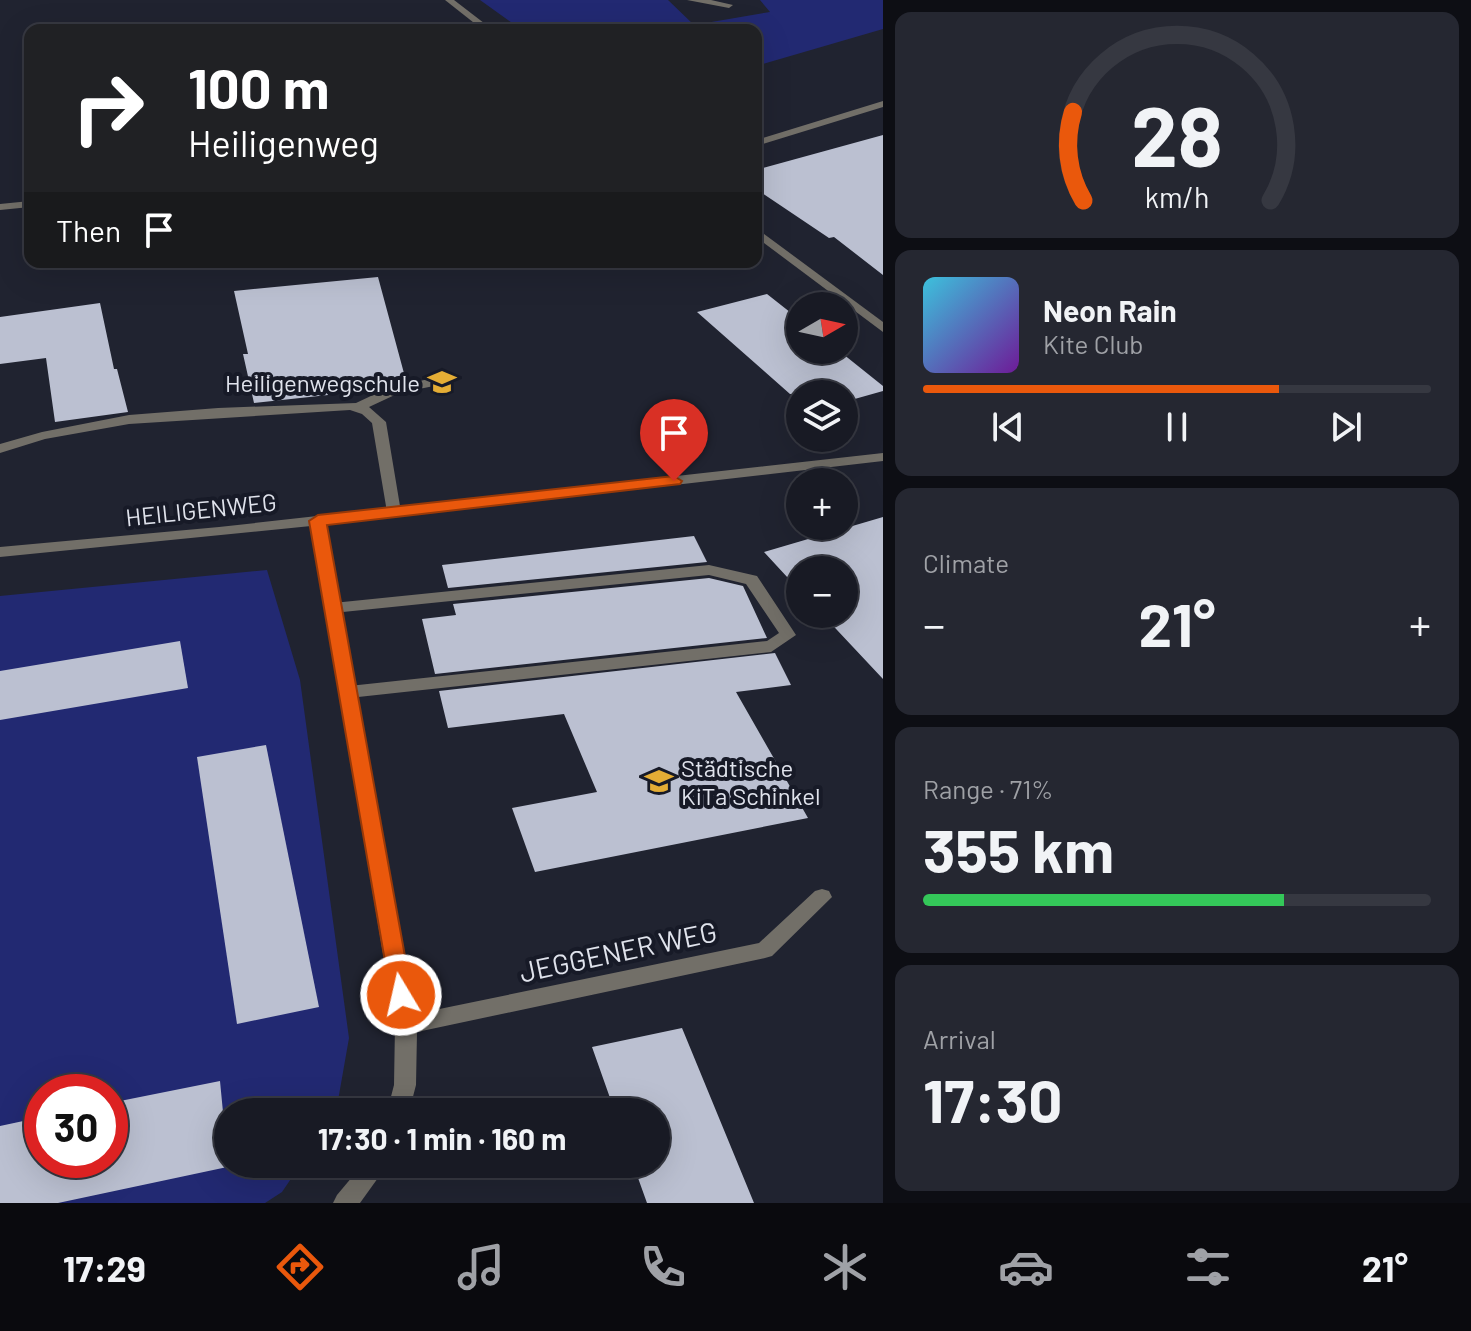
<!DOCTYPE html>
<meta charset="utf-8">
<style>
body{margin:0;font-family:Barlow,sans-serif;background:#252731;color:#f1f3f6;height:100vh;display:flex;flex-direction:column;font-size:30px;white-space:nowrap}
*{box-sizing:border-box;margin:0}
p{font-size:26px;color:#9fa1a6}
.icon{flex:none;width:44px;height:44px;fill:none;stroke:currentColor;stroke-width:2;stroke-linecap:round;stroke-linejoin:round}
.map{position:relative;flex:1;overflow:hidden}
.drawer{display:flex;flex-direction:column;gap:12px;padding:12px;background:#0d0e14;width:588px}
.drawer>*{flex:none}
.guide{position:absolute;left:24px;top:24px;width:738px;height:244px;border-radius:16px;box-shadow:0 8px 32px #0002,0 0 0 2px #363841;background:#202124;color:#fff;overflow:hidden}
.needle{width:52px;rotate:81deg}
.tools{position:absolute;left:786px;top:292px;display:grid;gap:16px}
.tools a{display:grid;place-items:center;width:72px;height:72px;border-radius:50%;background:#181a24;box-shadow:0 8px 32px #0002,0 0 0 2px #363841;font-size:40px}
.speed{position:absolute;left:24px;top:1074px;display:flex;gap:16px;font-size:40px;font-weight:700;text-align:center}
.speed>*{display:grid;place-content:center;width:104px;height:104px;border-radius:50%;background:#181a24;box-shadow:0 8px 32px #0002,0 0 0 2px #363841;line-height:1}
.speed .limit{border:12px solid #d22;background:#fff;color:#111}
.pin{position:absolute;display:grid;place-items:center;width:68px;height:68px;color:#fff;margin:-82px -34px;border-radius:50% 50% 50% 0;rotate:-45deg;box-shadow:0 0 8px #0007}
.pin .icon{rotate:45deg}
.me{position:absolute;width:88px;margin:-44px;rotate:351deg;stroke-linejoin:round;filter:drop-shadow(0 0 6px #0008)}
.turn{display:flex;align-items:center;gap:28px;height:168px;padding:0 32px;font-size:36px}
.turn .icon{width:104px;height:104px;stroke-width:2.5}
.turn b{display:block;font-size:56px;line-height:68px}
.then{display:flex;align-items:center;height:76px;padding:0 32px;background:#0003;gap:16px;font-size:30px}
.big{font-size:60px;font-weight:700;line-height:1.1}
.drawer .widget{flex:1;display:flex;flex-direction:column;justify-content:center;gap:12px;min-width:0;padding:0 28px;border-radius:16px;background:#252731}
.drawer .dial{align-items:center;gap:0}
.dial svg{height:208px;overflow:visible;fill:none;stroke:#363841;stroke-width:7;stroke-linecap:round;text-anchor:middle}
.dial text{fill:#f1f3f6;stroke:none}
.song{display:flex;align-items:center;gap:24px}
.cover{width:96px;height:96px;border-radius:12px;background:linear-gradient(135deg,hsl(190 70% 55%),hsl(280 70% 35%))}
.played{height:8px;border-radius:4px;background:linear-gradient(90deg,#ea580c 70%,#363841 70%)}
.keys{display:flex;justify-content:space-around;direction:ltr}
.heat{display:flex;justify-content:space-between;align-items:center;font-size:44px;direction:ltr}
.charge{height:12px;border-radius:6px;background:linear-gradient(90deg,#34c759 71%,#363841 0)}
.trip{position:absolute;left:214px;top:1098px;width:456px;height:80px;border-radius:40px;background:#181a24;box-shadow:0 8px 32px #0002,0 0 0 2px #363841;font-weight:700;line-height:80px;text-align:center}
.dock{display:flex;height:128px;justify-content:space-around;align-items:center;background:#0a0a0e;color:#9fa1a6}
.dock .icon{width:56px;height:56px}
.dock .selected{color:#ea580c}
.dock b{font-size:36px;color:#f1f3f6}
main{display:flex;flex:1;min-height:0}
.map>svg:first-child{display:block}
</style>
<main>
<div class="map">
<svg width="883" height="1203" viewBox="0 0 883 1203">
<rect width="100%" height="100%" fill="#202330"/>
<g fill="#222972" fill-rule="evenodd">
<path d="M 480,0 L 668,0 L 694,25 L 770,12 L 760,0 L 883,0 L 883,29 L 756,66 L 756,30 L 664,30 L 655,25 L 629,30 L 522,30 Z"/>
<path d="M 267,570 L 300,680 L 349,1038 L 336,1112 L 228,1112 L 228,1164 L 301,1164 L 282,1192 L 265,1203 L 0,1203 L 0,596 ZM 42,1092 L 110,1092 L 110,1160 L 42,1160 Z"/>
</g>
<g fill="#bbc0d1">
<path d="M 883,135 L 883,275 L 834,237 L 829,238 L 756,189 L 756,170 Z"/>
<path d="M 378,277 L 405,377 L 326,386 L 328,395 L 254,403 L 243,354 L 248,354 L 234,291 Z"/>
<path d="M 767,294 L 800,320 L 800,350 L 838,350 L 883,386 L 883,391 L 844,402 L 844,394 L 790,394 L 697,312 Z"/>
<path d="M 100,303 L 114,369 L 117,369 L 128,412 L 55,422 L 46,358 L 0,364 L 0,317 Z"/>
<path d="M 883,517 L 883,679 L 822,614 L 844,614 L 844,570 L 800,570 L 800,591 L 764,552 Z"/>
<path d="M 694,536 L 707,562 L 448,588 L 442,565 Z"/>
<path d="M 709,578 L 743,586 L 767,638 L 435,674 L 422,619 L 456,615 L 453,604 Z"/>
<path d="M 180,641 L 188,688 L 0,720 L 0,671 Z"/>
<path d="M 775,653 L 791,685 L 736,692 L 808,818 L 535,872 L 512,808 L 597,792 L 564,714 L 448,728 L 439,691 Z"/>
<path d="M 266,745 L 319,1007 L 237,1024 L 197,757 Z"/>
<path d="M 682,1028 L 754,1203 L 647,1203 L 633,1164 L 656,1164 L 656,1112 L 615,1112 L 592,1047 Z"/>
<path d="M 220,1081 L 228,1164 L 232,1166 L 58,1203 L 0,1203 L 0,1126 L 42,1117 L 42,1160 L 110,1160 L 110,1103 Z"/>
</g>
<g fill="none" stroke-linecap="round" stroke-linejoin="round">
<g fill="#726f68" fill-rule="evenodd">
<path d="M 439,377 L 444,378 L 444,384 L 399,393 L 369,407 L 386,422 L 401,512 L 394,517 L 387,512 L 372,423 L 362,414 L 350,410 L 129,424 L 45,439 L 0,453 L 0,444 L 42,432 L 129,415 L 218,408 L 356,403 L 390,387 Z"/>
<path d="M 709,565 L 757,576 L 796,635 L 771,652 L 349,698 L 343,696 L 340,692 L 343,688 L 349,686 L 767,641 L 779,633 L 746,584 L 709,575 L 333,613 L 325,608 L 333,603 Z"/>
</g>
<g fill="#726f68" fill-rule="evenodd">
<path d="M 687,0 L 711,0 L 733,5 L 729,8 Z"/>
<path d="M 883,101 L 883,107 L 756,146 L 756,140 Z"/>
<path d="M 30,201 L 30,207 L 0,210 L 0,204 Z"/>
<path d="M 883,453 L 883,461 L 326,525 L 415,1014 L 759,943 L 815,891 L 822,889 L 829,891 L 832,897 L 772,956 L 765,958 L 417,1032 L 416,1085 L 409,1112 L 387,1112 L 394,1085 L 395,1025 L 311,526 L 0,557 L 0,547 L 219,527 Z"/>
<path d="M 363,1164 L 388,1164 L 360,1203 L 333,1203 L 337,1195 Z"/>
</g>
<g fill="#726f68" fill-rule="evenodd">
<path d="M 445,0 L 454,0 L 493,30 L 483,30 Z"/>
<path d="M 756,228 L 883,322 L 883,332 L 756,237 Z"/>
</g>
</g>
<path fill="#ea580c" stroke="#983908" stroke-width="2" d="M 674,476 L 682,481 L 680,484 L 327,525 L 412,995 L 409,1002 L 401,1005 L 392,1002 L 309,521 L 318,515 Z"/>
<defs>
<symbol id="school-bare" viewBox="-9 -9 18 18"><path d="M0-5L7-2L0 1L-7-2ZM-4 1L0 2.5L4 1V4Q0 6-4 4Z" fill="#e4ad35" stroke="#171a27" stroke-width="2.5" paint-order="stroke"/></symbol>
</defs>
<g fill-rule="evenodd">
<use href="#school-bare" x="422" y="362" width="40" height="40"/>
<use href="#school-bare" x="639" y="761" width="40" height="40"/>
</g>
<g text-anchor="middle" dominant-baseline="central" stroke-width="8" stroke-linejoin="round" paint-order="stroke">
<g font-size="24" fill="#e0e3ec" stroke="#171a27" text-anchor="end">
<text x="420" y="382">Heiligenwegschule</text>
<text x="681" y="767" text-anchor="start">Städtische<tspan x="681" dy="28">KiTa Schinkel</tspan></text>
</g>
<g font-size="24" fill="#e0e3ec" stroke="#171a27">
<text transform="translate(201 509) rotate(-6)">HEILIGENWEG</text>
</g>
<g font-size="28" fill="#e0e3ec" stroke="#171a27">
<text transform="translate(618 951) rotate(-12)">JEGGENER WEG</text>
</g>
</g>
</svg>
<div class="tools">
<a><svg class="needle" viewBox="-14 -14 28 28"><path d="M0-13l5 13h-10z" fill="#e53935"/><path d="M0 13l5-13h-10z" fill="#9fa1a6"/></svg></a>
<a><svg class="icon" aria-label="layers" viewBox="0 0 24 24"><path d="M12 4l9 5-9 5-9-5zM3 14l9 5 9-5"/></svg></a>
<a>+</a>
<a>−</a>
</div>
<div class="speed"><div class="limit">30</div></div>
<div class="pin" style="left:674px;top:481px;background:#d93025"><svg class="icon" aria-label="arrive" viewBox="0 0 24 24"><path d="M6 21V4h12l-3 4 3 4H6"/></svg></div>
<svg class="me" style="left:401px;top:995px" viewBox="-20 -20 40 40"><circle r="17" fill="#ea580c" stroke="#fff" stroke-width="3"/><path d="M0-11L8 9 0 5-8 9z" fill="#fff"/></svg>
<div class="trip">17:30 · 1 min · 160 m</div>
<div class="guide">
<div class="turn"><svg class="icon" aria-label="right" viewBox="0 0 24 24"><path d="M7 20v-9h11M14 6l5 5-5 5"/></svg><div><b>100 m</b>Heiligenweg</div></div>
<div class="then">Then<svg class="icon" aria-label="arrive" viewBox="0 0 24 24"><path d="M6 21V4h12l-3 4 3 4H6"/></svg></div>
</div>
</div>
<section class="drawer">
<div class="widget dial"><svg viewBox="0 0 100 80">
<path d="M14 69A42 42 0 1 1 86 69"/>
<path d="M14 69A42 42 0 0 1 10 35" stroke="#ea580c"/>
<text x="50" y="56" font-size="32" font-weight="700">28</text>
<text x="50" y="72" font-size="11">km/h</text>
</svg></div>
<div class="widget">
<div class="song"><i class="cover"></i><div><b>Neon Rain</b><p>Kite Club</p></div></div>
<div class="played"></div>
<div class="keys"><svg class="icon" aria-label="previous" viewBox="0 0 24 24"><path d="M18 5L8 12l10 7zM5 5v14"/></svg><svg class="icon" aria-label="pause" viewBox="0 0 24 24"><path d="M8 5v14M16 5v14"/></svg><svg class="icon" aria-label="next" viewBox="0 0 24 24"><path d="M6 5l10 7-10 7zM19 5v14"/></svg></div>
</div>
<div class="widget"><p>Climate</p>
<div class="heat"><a>−</a><b class="big">21°</b><a>+</a></div>
</div>
<div class="widget"><p>Range · 71%</p><b class="big">355 km</b><div class="charge"></div></div>
<div class="widget"><p>Arrival</p><b class="big">17:30</b></div>
</section>
</main>
<nav class="dock">
<b>17:29</b>
<svg class="icon selected" aria-label="directions" viewBox="0 0 24 24"><path d="M12 3l9 9-9 9-9-9zM9 14v-3h6M13 9l2 2-2 2"/></svg>
<svg class="icon" aria-label="music" viewBox="0 0 24 24"><path d="M9 18V5l10-2v13"/><circle cx="6" cy="18" r="3"/><circle cx="16" cy="16" r="3"/></svg>
<svg class="icon" aria-label="phone" viewBox="0 0 24 24"><path d="M5 4h4l2 5-3 2q2 4 5 5l2-3 5 2v4C11 20 4 13 5 4z"/></svg>
<svg class="icon" aria-label="climate" viewBox="0 0 24 24"><path d="M12 3v18M4 7l16 10M4 17L20 7"/></svg>
<svg class="icon" aria-label="car" viewBox="0 0 24 24"><path d="M5 17H2v-5l4-1 3-4h7l3 4 3 1v5h-3M9 17h6M6 11h13"/><circle cx="7" cy="17" r="2"/><circle cx="17" cy="17" r="2"/></svg>
<svg class="icon" aria-label="filters" viewBox="0 0 24 24"><path d="M4 7h16M4 17h16"/><circle cx="9" cy="7" r="2"/><circle cx="15" cy="17" r="2"/></svg>
<b>21°</b>
</nav>
